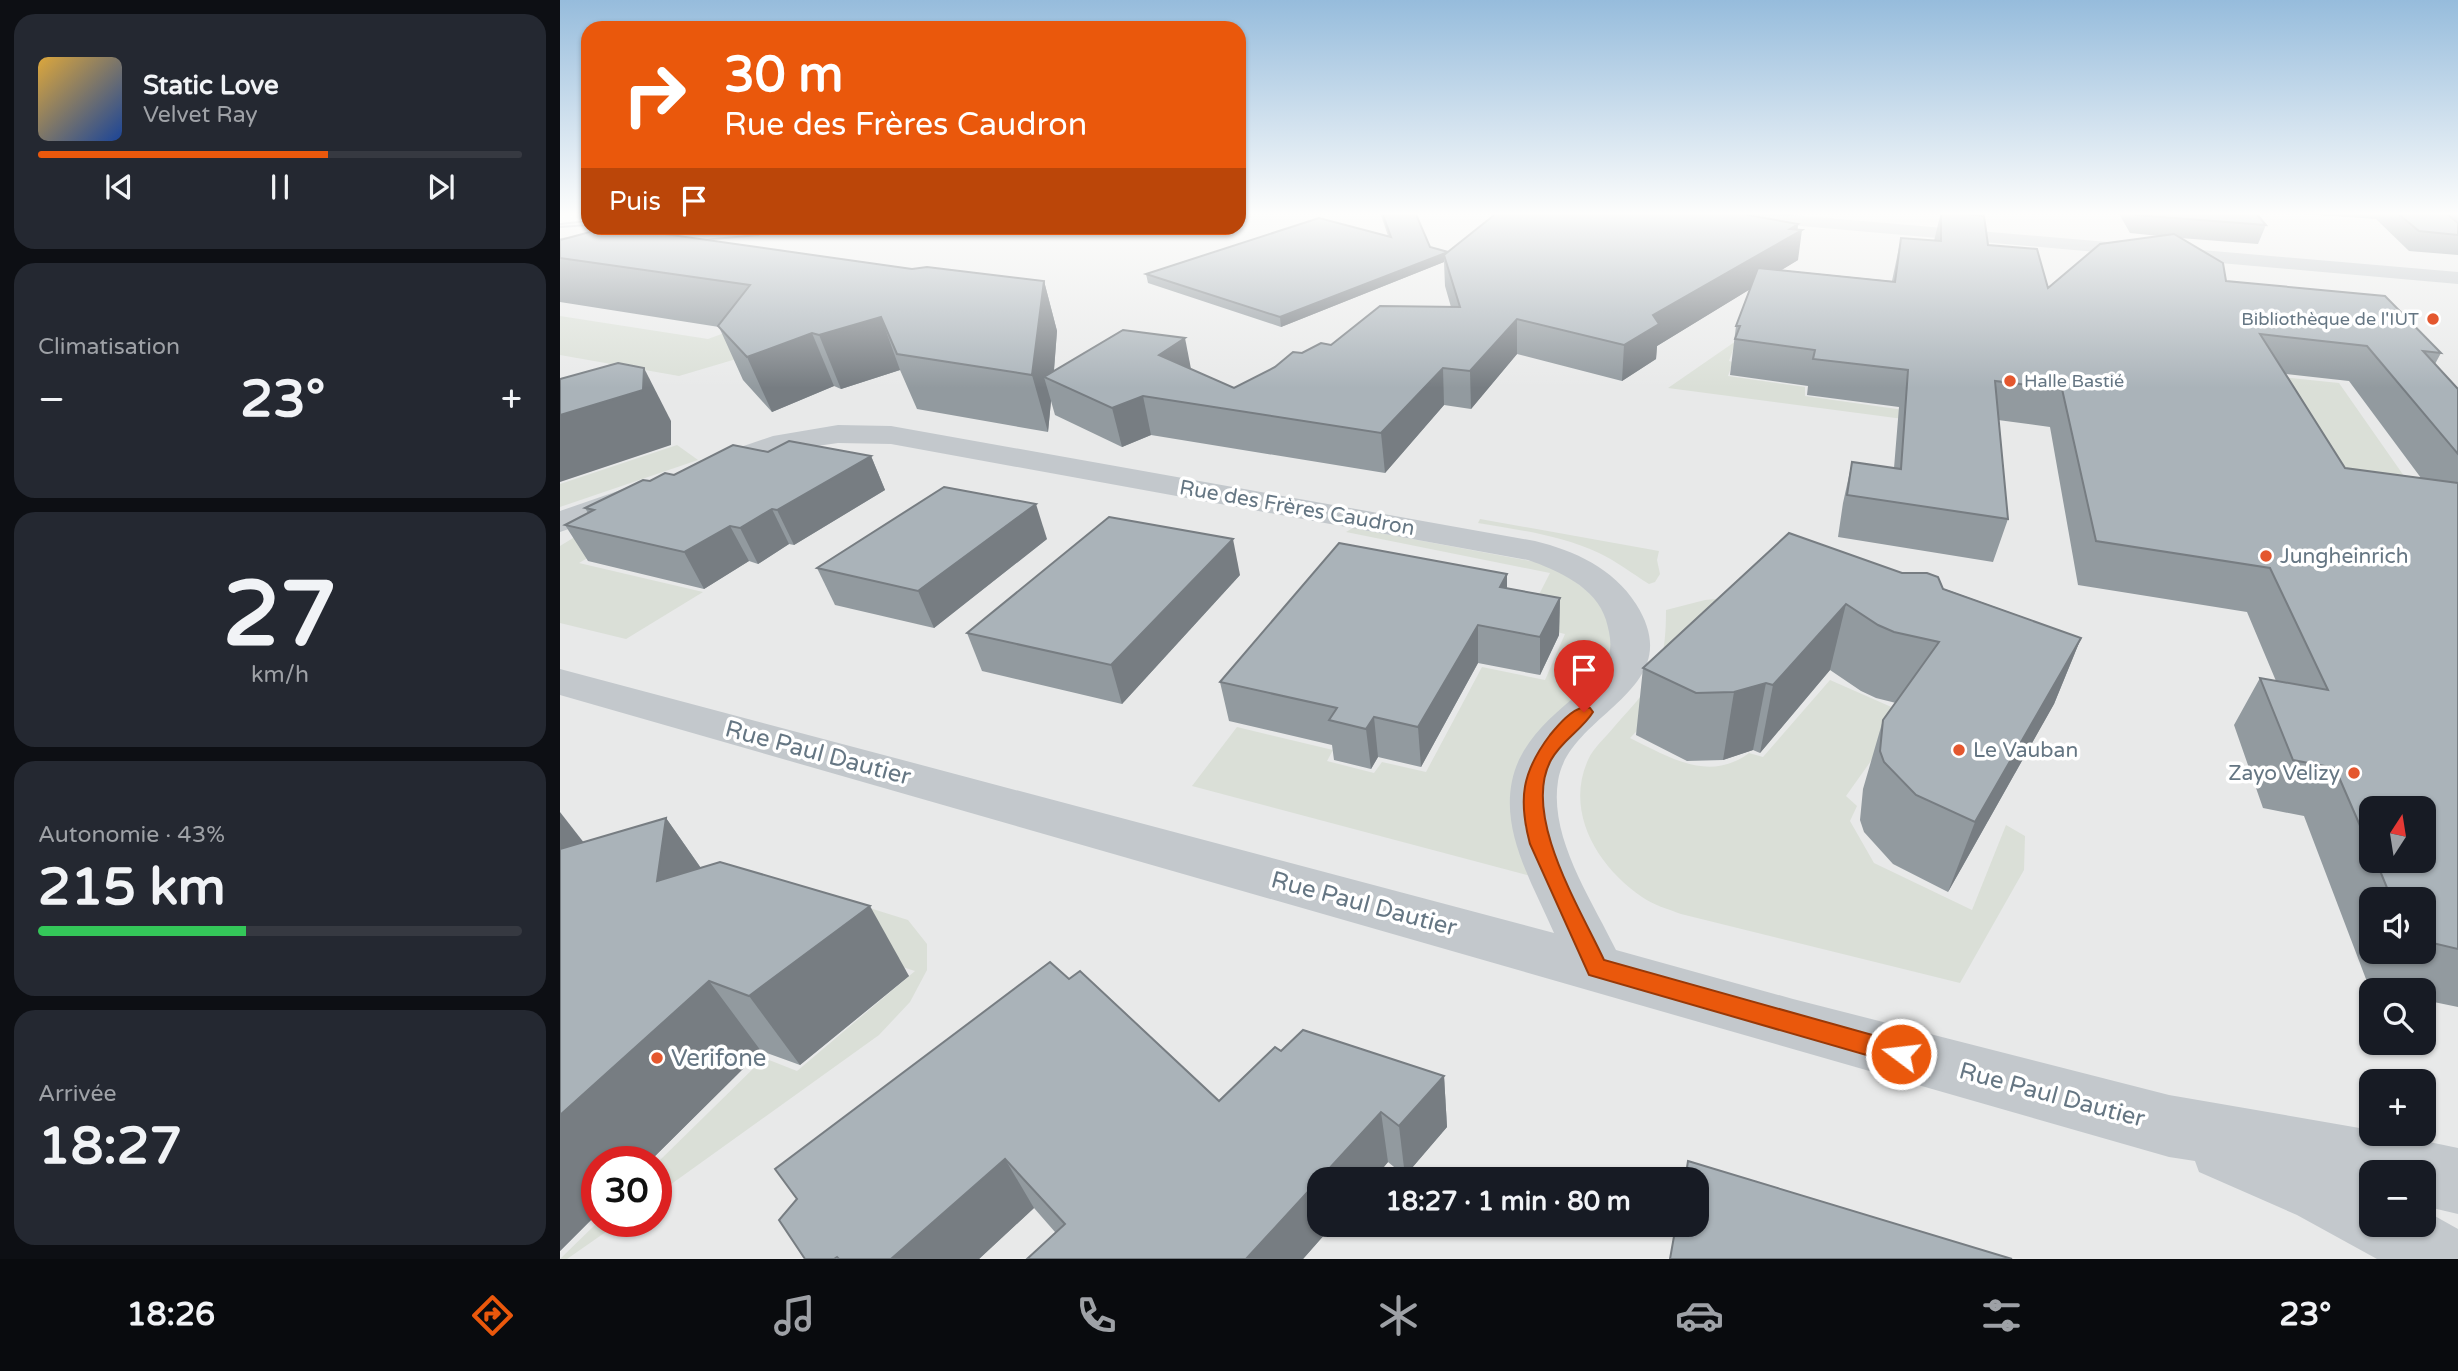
<!DOCTYPE html>
<html lang="fr">
<meta charset="utf-8">
<style>
body{margin:0;font-family:"Varela Round",sans-serif;background:#242831;color:#f1f3f6;height:100vh;display:flex;flex-direction:column;font-size:26px;white-space:nowrap}
*{box-sizing:border-box;margin:0}
p{font-size:23px;color:#9ea1a6}
.icon{flex:none;width:38px;height:38px;fill:none;stroke:currentColor;stroke-width:2;stroke-linecap:round;stroke-linejoin:round}
.map{position:relative;flex:1;overflow:hidden}
.drawer{display:flex;flex-direction:column;gap:14px;padding:14px;background:#0d0f14;width:560px}
.drawer>*{flex:none}
.hud{position:absolute;left:21px;top:21px;width:665px;height:214px;border-radius:21px;box-shadow:0 2px 5px #0004;background:#ea580c;color:#fff;overflow:hidden}
.needle{width:46px;rotate:12deg}
.buttons{position:absolute;left:1799px;top:796px;display:grid;gap:14px}
.buttons a{display:grid;place-items:center;width:77px;height:77px;border-radius:14px;background:#171b24;box-shadow:0 2px 5px #0004;font-size:35px}
.speed{position:absolute;left:21px;top:1146px;display:flex;gap:14px;font-size:35px;font-weight:700;text-align:center}
.speed>*{display:grid;place-content:center;width:91px;height:91px;border-radius:50%;background:#171b24;box-shadow:0 2px 5px #0004;line-height:1}
.speed .limit{border:10px solid #d22;background:#fff;color:#111}
.pin{position:absolute;display:grid;place-items:center;width:60px;height:60px;color:#fff;margin:-72px -30px;border-radius:50% 50% 50% 0;rotate:-45deg;box-shadow:0 0 7px #0007}
.pin .icon{rotate:45deg}
.me{position:absolute;width:77px;margin:-38px;rotate:285deg;stroke-linejoin:round;filter:drop-shadow(0 0 5px #0008)}
.turn{display:flex;align-items:center;gap:24px;height:147px;padding:0 28px;font-size:32px}
.turn .icon{width:91px;height:91px;stroke-width:2.5}
.turn b{display:block;font-size:49px;line-height:60px}
.then{display:flex;align-items:center;height:66px;padding:0 28px;background:#0003;gap:14px;font-size:26px}
.big{font-size:52px;font-weight:700;line-height:1.1}
.drawer .widget{flex:1;display:flex;flex-direction:column;justify-content:center;gap:10px;min-width:0;padding:0 24px;border-radius:21px;background:#242831}
.drawer .dial{align-items:center;gap:0}
.dial b{font-size:91px;line-height:1}
.song{display:flex;align-items:center;gap:21px}
.cover{width:84px;height:84px;border-radius:10px;background:linear-gradient(135deg,hsl(40 70% 55%),hsl(220 70% 35%))}
.played{height:7px;border-radius:4px;background:linear-gradient(90deg,#ea580c 60%,#363941 60%)}
.keys{display:flex;justify-content:space-around;direction:ltr}
.heat{display:flex;justify-content:space-between;align-items:center;font-size:38px;direction:ltr}
.charge{height:10px;border-radius:5px;background:linear-gradient(90deg,#34c759 43%,#363941 0)}
.trip{position:absolute;left:747px;top:1167px;width:402px;height:70px;border-radius:21px;background:#171b24;box-shadow:0 2px 5px #0004;font-weight:700;line-height:70px;text-align:center}
.tabs{display:flex;height:112px;justify-content:space-around;align-items:center;background:#090b0e;color:#9ea1a6}
.tabs .icon{width:49px;height:49px}
.tabs .on{color:#ea580c}
.tabs b{font-size:32px;color:#f1f3f6}
main{display:flex;flex:1;min-height:0}
.map>svg:first-child{display:block}
</style>
<main>
<section class="drawer">
<div class="widget">
<div class="song"><i class="cover"></i><div><b>Static Love</b><p>Velvet Ray</p></div></div>
<div class="played"></div>
<div class="keys"><svg class="icon" aria-label="previous" viewBox="0 0 24 24"><path d="M18 5L8 12l10 7zM5 5v14"/></svg><svg class="icon" aria-label="pause" viewBox="0 0 24 24"><path d="M8 5v14M16 5v14"/></svg><svg class="icon" aria-label="next" viewBox="0 0 24 24"><path d="M6 5l10 7-10 7zM19 5v14"/></svg></div>
</div>
<div class="widget"><p>Climatisation</p>
<div class="heat"><a>−</a><b class="big">23°</b><a>+</a></div>
</div>
<div class="widget dial"><b>27</b><p>km/h</p></div>
<div class="widget"><p>Autonomie · 43%</p><b class="big">215 km</b><div class="charge"></div></div>
<div class="widget"><p>Arrivée</p><b class="big">18:27</b></div>
</section>
<div class="map">
<svg width="1898" height="1259" viewBox="0 0 1898 1259">
<rect width="100%" height="100%" fill="#fafaf8"/>
<path fill="#e8e9e9" fill-rule="evenodd" d="M 0,212 L 28,212 L 28,228 L 679,228 L 679,212 L 1898,212 L 1898,1259 L 0,1259 ZM 1811,808 L 1864,808 L 1864,861 L 1811,861 ZM 1811,900 L 1864,900 L 1864,952 L 1811,952 ZM 1811,990 L 1864,990 L 1864,1043 L 1811,1043 ZM 1811,1082 L 1864,1082 L 1864,1134 L 1811,1134 ZM 37,1162 L 96,1162 L 96,1222 L 37,1222 ZM 1811,1172 L 1864,1172 L 1864,1225 L 1811,1225 ZM 760,1180 L 1138,1180 L 1138,1225 L 760,1225 Z"/>
<g fill="#dadfd7">
<path d="M 376,300 L 119,376 L 0,355 L 0,316 L 148,339 L 167,332 Z"/>
<path d="M 1176,341 L 1169,361 L 1173,362 L 1168,376 L 1245,387 L 1245,396 L 1351,411 L 1351,420 L 1108,388 Z"/>
<path d="M 1693,374 L 1779,383 L 1844,476 L 1740,462 Z"/>
<path d="M 117,445 L 138,460 L 0,507 L 0,484 Z"/>
<path d="M 920,519 L 1099,551 L 1097,560 L 1100,574 L 1095,582 L 1089,584 C 1073,574 1056,561 1039,553 C 1001,535 959,530 918,523 Z"/>
<path d="M 36,524 L 46,547 L 19,563 L 143,592 L 66,639 L 0,623 L 0,546 Z"/>
<path d="M 793,528 L 976,562 C 1021,577 1075,620 1046,672 C 1039,684 995,718 982,729 L 971,876 L 632,786 L 677,727 L 773,750 L 767,761 L 814,773 L 822,762 L 866,772 L 922,667 L 985,680 L 1005,634 L 964,624 L 990,573 L 786,532 Z"/>
<path d="M 1174,597 L 1202,604 L 1070,738 C 1109,757 1149,783 1189,753 L 1203,757 L 1270,680 L 1345,713 L 1286,796 L 1297,806 L 1290,821 L 1314,863 L 1412,910 L 1446,825 L 1465,836 L 1464,870 L 1400,983 L 1121,914 C 1108,909 1093,905 1082,897 C 1039,868 1004,813 1028,760 C 1033,748 1046,737 1054,727 C 1094,682 1106,673 1106,610 L 1145,600 Z"/>
<path d="M 236,885 L 348,920 L 367,944 L 367,970 L 350,1002 L 319,1035 L 96,1195 L 96,1164 L 204,1058 L 237,1071 L 355,971 L 214,926 Z"/>
<path d="M 38,1222 L 60,1222 L 7,1259 L 0,1259 Z"/>
</g>
<g fill="none" stroke-linecap="round" stroke-linejoin="round">
<defs>
<g id="major">
<path d="M 0,212 L 28,212 L 28,220 L 0,223 Z"/>
<path d="M 140,228 L 208,228 L 198,234 L 0,252 L 0,240 Z"/>
</g>
</defs>
<use href="#major" stroke="#b5babe" stroke-width="4"/>
<g fill="#c3c8cc" fill-rule="evenodd">
<path d="M 1131,212 L 1198,212 L 1898,272 L 1898,284 L 1140,217 Z"/>
<path d="M 278,425 L 331,426 L 975,541 C 1015,551 1053,568 1076,604 C 1131,691 1008,712 998,781 C 989,838 1032,900 1056,950 L 1233,999 L 1609,1095 L 1811,1130 L 1811,1134 L 1831,1134 L 1898,1148 L 1898,1214 L 1864,1206 L 1864,1172 L 1811,1172 L 1811,1225 L 1864,1225 L 1864,1210 L 1898,1229 L 1898,1259 L 1817,1259 L 1737,1215 L 1639,1172 L 1635,1161 L 1609,1157 L 0,695 L 0,669 L 994,933 C 974,886 941,834 952,781 C 960,742 991,717 1019,693 C 1030,684 1042,674 1047,661 C 1053,647 1050,634 1046,620 C 1036,587 997,570 968,560 L 331,444 L 278,443 L 229,450 L 151,477 L 140,475 L 136,468 L 140,461 L 213,436 Z"/>
<path d="M 78,484 L 89,487 L 94,494 L 89,501 L 0,532 L 0,511 Z"/>
</g>
<use href="#major" fill="#fff" fill-rule="evenodd"/>
<path stroke="#a2aab0" stroke-width="2" d="M 0,227 L 28,225"/>
</g>
<g fill="#929a9f" fill-rule="evenodd">
<path d="M 820,212 L 855,212 L 870,247 L 888,252 L 1238,224 L 1238,260 L 1221,270 L 1332,281 L 1341,238 L 1374,241 L 1381,212 L 1488,288 L 1599,236 L 1570,233 L 1558,212 L 1695,212 L 1706,225 L 1698,244 L 1620,238 L 1666,281 L 1881,353 L 1875,364 L 1898,389 L 1898,1007 L 1864,1000 L 1864,990 L 1824,990 L 1809,987 L 1744,816 L 1703,808 L 1674,725 L 1700,678 L 1716,681 L 1687,612 L 1518,585 L 1490,427 L 1438,420 L 1448,519 L 1433,562 L 1278,537 L 1283,503 L 1292,462 L 1334,468 L 1339,407 L 1247,395 L 1248,386 L 1170,375 L 1176,326 L 1190,289 L 1097,346 L 1096,359 L 1062,381 L 957,354 L 911,409 L 884,405 L 825,473 L 591,435 L 562,447 L 495,415 L 491,401 L 488,432 L 357,409 L 340,370 L 281,389 L 274,386 L 212,412 L 183,380 L 159,327 L 0,302 L 0,240 L 45,228 L 113,228 L 117,236 L 352,269 L 484,281 L 497,331 L 494,371 L 631,369 L 674,388 L 742,353 L 891,307 L 885,286 L 884,262 L 721,327 L 588,283 L 586,274 L 828,236 ZM 1726,374 L 1789,381 L 1861,478 L 1785,468 ZM 1811,808 L 1864,861 L 1811,861 ZM 1811,900 L 1864,900 L 1864,952 L 1811,952 Z"/>
<path d="M 1716,212 L 1898,212 L 1898,255 L 1849,251 L 1816,219 Z"/>
<path d="M 208,452 L 311,456 L 325,490 L 234,545 L 229,544 L 198,564 L 189,561 L 144,589 L 28,561 L 5,525 L 28,513 L 25,508 L 114,475 Z"/>
<path d="M 1229,533 L 1521,638 L 1494,704 L 1388,892 L 1333,864 L 1304,832 L 1300,820 L 1303,789 L 1323,720 L 1336,703 L 1316,698 L 1301,691 L 1270,670 L 1200,753 L 1193,750 L 1163,760 L 1127,761 L 1076,735 L 1083,668 Z"/>
<path d="M 487,539 L 374,628 L 275,605 L 257,568 Z"/>
<path d="M 680,575 L 562,704 L 422,671 L 407,633 Z"/>
<path d="M 947,588 L 1000,598 L 999,635 L 980,675 L 918,663 L 861,767 L 818,757 L 811,769 L 774,760 L 772,745 L 669,721 L 660,682 Z"/>
<path d="M 106,818 L 141,868 L 349,976 L 240,1065 L 201,1051 L 89,1162 L 37,1162 L 37,1214 L 0,1251 L 24,842 Z"/>
<path d="M 509,979 L 659,1101 L 721,1051 L 884,1076 L 887,1127 L 845,1176 L 828,1162 L 813,1180 L 760,1180 L 760,1225 L 773,1225 L 743,1259 L 495,1232 L 474,1208 L 419,1259 L 245,1259 Z"/>
</g>
<g fill="#777d82">
<path d="M 1238,224 L 1236,233 L 1242,230 L 1238,260 L 1097,346 L 1096,359 L 1062,381 L 1064,345 L 1093,315 Z"/>
<path d="M 99,228 L 113,228 L 126,254 L 97,233 Z"/>
<path d="M 888,252 L 884,255 L 884,262 L 721,327 L 720,317 Z"/>
<path d="M 484,281 L 497,331 L 493,381 L 484,377 L 491,401 L 488,432 L 472,375 Z"/>
<path d="M 321,317 L 340,370 L 281,389 L 259,335 Z"/>
<path d="M 957,319 L 957,354 L 911,409 L 910,371 Z"/>
<path d="M 252,333 L 274,386 L 212,412 L 187,357 Z"/>
<path d="M 625,338 L 632,374 L 599,355 Z"/>
<path d="M 84,368 L 111,421 L 111,445 L 0,482 L 0,415 Z"/>
<path d="M 883,368 L 884,405 L 825,473 L 821,433 Z"/>
<path d="M 583,396 L 591,435 L 562,447 L 552,408 Z"/>
<path d="M 311,456 L 325,490 L 234,545 L 217,510 Z"/>
<path d="M 476,504 L 487,539 L 374,628 L 358,591 Z"/>
<path d="M 212,509 L 229,544 L 198,564 L 180,528 Z"/>
<path d="M 170,526 L 189,561 L 144,589 L 124,552 Z"/>
<path d="M 673,539 L 680,575 L 562,704 L 551,665 Z"/>
<path d="M 947,574 L 947,611 L 940,587 Z"/>
<path d="M 1000,598 L 999,635 L 980,675 L 980,637 Z"/>
<path d="M 1286,604 L 1270,670 L 1200,753 L 1213,685 Z"/>
<path d="M 918,625 L 918,663 L 861,767 L 858,727 Z"/>
<path d="M 1521,638 L 1494,704 L 1388,892 L 1415,822 Z"/>
<path d="M 1206,683 L 1193,750 L 1163,760 L 1174,692 Z"/>
<path d="M 814,717 L 818,757 L 811,769 L 806,729 Z"/>
<path d="M 0,812 L 53,880 L 0,875 Z"/>
<path d="M 106,818 L 154,887 L 97,881 Z"/>
<path d="M 310,906 L 349,976 L 240,1065 L 189,996 Z"/>
<path d="M 149,981 L 201,1051 L 89,1162 L 37,1162 L 37,1214 L 0,1251 L 0,1115 Z"/>
<path d="M 884,1076 L 887,1127 L 845,1176 L 839,1126 Z"/>
<path d="M 821,1112 L 828,1162 L 813,1180 L 760,1180 L 760,1225 L 773,1225 L 743,1259 L 686,1259 Z"/>
<path d="M 445,1159 L 474,1208 L 419,1259 L 331,1259 Z"/>
</g>
<g fill="#aab3b9" stroke="#777d82" stroke-width="2">
<path d="M 822,212 L 855,212 L 870,247 L 888,252 L 720,317 L 586,274 L 759,218 L 831,237 Z"/>
<path d="M 938,212 L 1171,212 L 1238,224 L 1230,229 L 1242,230 L 1093,315 L 1099,324 L 1064,345 L 957,319 L 910,371 L 883,368 L 821,433 L 583,396 L 552,408 L 484,377 L 563,330 L 625,338 L 599,355 L 674,388 L 715,367 L 733,352 L 742,353 L 761,343 L 771,345 L 820,306 L 900,307 L 884,255 Z"/>
<path d="M 1381,212 L 1424,216 L 1428,245 L 1477,249 L 1488,288 L 1540,244 L 1614,234 L 1663,263 L 1666,281 L 1825,296 L 1881,353 L 1863,351 L 1898,389 L 1898,454 L 1807,346 L 1700,334 L 1785,468 L 1898,483 L 1898,949 L 1864,941 L 1864,900 L 1832,900 L 1816,861 L 1864,861 L 1864,808 L 1811,808 L 1811,851 L 1775,768 L 1733,760 L 1700,678 L 1768,690 L 1710,568 L 1536,541 L 1502,389 L 1435,381 L 1448,519 L 1287,495 L 1292,462 L 1341,469 L 1348,370 L 1253,359 L 1255,350 L 1175,339 L 1180,326 L 1176,326 L 1198,268 L 1335,282 L 1341,238 L 1381,241 Z"/>
<path d="M 1574,212 L 1695,212 L 1706,225 L 1576,215 Z"/>
<path d="M 1836,212 L 1884,212 L 1898,223 L 1898,235 L 1859,231 Z"/>
<path d="M 45,228 L 99,228 L 97,233 L 352,269 L 367,267 L 484,281 L 472,375 L 337,354 L 321,317 L 259,335 L 252,333 L 187,357 L 158,326 L 190,285 L 0,258 L 0,240 Z"/>
<path d="M 58,363 L 84,368 L 83,390 L 0,415 L 0,379 Z"/>
<path d="M 229,441 L 311,456 L 217,510 L 212,509 L 180,528 L 170,526 L 124,552 L 5,525 L 34,510 L 25,508 L 83,480 L 90,481 L 105,473 L 114,475 L 173,445 L 208,452 Z"/>
<path d="M 384,487 L 476,504 L 358,591 L 257,568 Z"/>
<path d="M 549,517 L 673,539 L 551,665 L 407,633 Z"/>
<path d="M 1229,533 L 1342,573 L 1367,573 L 1378,577 L 1383,589 L 1521,638 L 1415,822 L 1356,795 L 1324,762 L 1320,751 L 1323,720 L 1379,642 L 1334,632 L 1318,625 L 1286,604 L 1213,685 L 1206,683 L 1174,692 L 1136,693 L 1083,668 Z"/>
<path d="M 779,543 L 947,574 L 940,587 L 1000,598 L 980,637 L 918,625 L 858,727 L 814,717 L 806,729 L 769,720 L 777,708 L 660,682 Z"/>
<path d="M 106,818 L 97,881 L 160,862 L 310,906 L 189,996 L 149,981 L 0,1115 L 0,849 Z"/>
<path d="M 490,962 L 509,979 L 520,971 L 659,1101 L 715,1047 L 721,1051 L 743,1030 L 884,1076 L 839,1126 L 821,1112 L 686,1259 L 467,1259 L 505,1224 L 445,1159 L 331,1259 L 279,1259 L 277,1257 L 274,1259 L 245,1259 L 219,1220 L 237,1199 L 215,1169 Z"/>
<path d="M 1128,1161 L 1452,1259 L 1110,1259 L 1116,1225 L 1138,1225 L 1138,1180 L 1125,1180 Z"/>
</g>
<linearGradient id="sky" x2="0" y2="1"><stop stop-color="#96bcdc"/><stop offset="0.55" stop-color="#fdfdfc"/><stop offset="1" stop-color="#fdfdfc" stop-opacity="0"/></linearGradient>
<rect width="1898" height="388" fill="url(#sky)"/>
<path fill="#ea580c" stroke="#983908" stroke-width="2" d="M 1024,707 L 1030,708 L 1033,712 C 1022,730 1002,740 991,760 C 961,815 1021,910 1044,960 L 1341,1043 L 1349,1046 L 1353,1054 L 1349,1062 L 1341,1065 L 1029,975 L 970,844 C 958,799 962,772 990,735 C 999,724 1011,710 1024,707 Z"/>
<g fill="#e4572e" stroke="#fff" stroke-width="2.5">
<circle cx="1873" cy="319" r="7"/>
<circle cx="1450" cy="381" r="7"/>
<circle cx="1706" cy="556" r="7"/>
<circle cx="1399" cy="750" r="7"/>
<circle cx="1794" cy="773" r="7"/>
<circle cx="97" cy="1058" r="7"/>
</g>
<g text-anchor="middle" dominant-baseline="central" stroke-width="7" stroke-linejoin="round" paint-order="stroke">
<g font-size="18" fill="#657683" stroke="#fff" text-anchor="end">
<text x="1859" y="319">Bibliothèque de l'IUT</text>
<text x="1464" y="381" text-anchor="start">Halle Bastié</text>
</g>
<g font-size="21" fill="#657683" stroke="#fff">
<text transform="translate(737 508) rotate(10)">Rue des Frères Caudron</text>
</g>
<g font-size="21" fill="#657683" stroke="#fff" text-anchor="start">
<text x="1720" y="556">Jungheinrich</text>
<text x="1413" y="750">Le Vauban</text>
<text x="1780" y="773" text-anchor="end">Zayo Velizy</text>
</g>
<g font-size="24" fill="#657683" stroke="#fff">
<text transform="translate(258 753) rotate(15)">Rue Paul Dautier</text>
<text transform="translate(804 904) rotate(15)">Rue Paul Dautier</text>
<text transform="translate(1492 1095) rotate(15)">Rue Paul Dautier</text>
</g>
<g font-size="24" fill="#657683" stroke="#fff" text-anchor="start">
<text x="111" y="1058">Verifone</text>
</g>
</g>
</svg>
<div class="buttons">
<a><svg class="needle" viewBox="-14 -14 28 28"><path d="M0-13l5 13h-10z" fill="#e53935"/><path d="M0 13l5-13h-10z" fill="#9ea1a6"/></svg></a>
<a><svg class="icon" aria-label="sound" viewBox="0 0 24 24"><path d="M4 9h4l5-4v14l-5-4H4zM17 9q2 3 0 6"/></svg></a>
<a><svg class="icon" aria-label="search" viewBox="0 0 24 24"><circle cx="10" cy="10" r="6"/><path d="M15 15l6 6"/></svg></a>
<a>+</a>
<a>−</a>
</div>
<div class="speed"><div class="limit">30</div></div>
<div class="pin" style="left:1024px;top:712px;background:#d93025"><svg class="icon" aria-label="arrive" viewBox="0 0 24 24"><path d="M6 21V4h12l-3 4 3 4H6"/></svg></div>
<svg class="me" style="left:1341px;top:1054px" viewBox="-20 -20 40 40"><circle r="17" fill="#ea580c" stroke="#fff" stroke-width="3"/><path d="M0-11L8 9 0 5-8 9z" fill="#fff"/></svg>
<div class="trip">18:27 · 1 min · 80 m</div>
<div class="hud">
<div class="turn"><svg class="icon" aria-label="right" viewBox="0 0 24 24"><path d="M7 20v-9h11M14 6l5 5-5 5"/></svg><div><b>30 m</b>Rue des Frères Caudron</div></div>
<div class="then">Puis<svg class="icon" aria-label="arrive" viewBox="0 0 24 24"><path d="M6 21V4h12l-3 4 3 4H6"/></svg></div>
</div>
</div>
</main>
<nav class="tabs">
<b>18:26</b>
<svg class="icon on" aria-label="directions" viewBox="0 0 24 24"><path d="M12 3l9 9-9 9-9-9zM9 14v-3h6M13 9l2 2-2 2"/></svg>
<svg class="icon" aria-label="music" viewBox="0 0 24 24"><path d="M9 18V5l10-2v13"/><circle cx="6" cy="18" r="3"/><circle cx="16" cy="16" r="3"/></svg>
<svg class="icon" aria-label="phone" viewBox="0 0 24 24"><path d="M5 4h4l2 5-3 2q2 4 5 5l2-3 5 2v4C11 20 4 13 5 4z"/></svg>
<svg class="icon" aria-label="climate" viewBox="0 0 24 24"><path d="M12 3v18M4 7l16 10M4 17L20 7"/></svg>
<svg class="icon" aria-label="car" viewBox="0 0 24 24"><path d="M5 17H2v-5l4-1 3-4h7l3 4 3 1v5h-3M9 17h6M6 11h13"/><circle cx="7" cy="17" r="2"/><circle cx="17" cy="17" r="2"/></svg>
<svg class="icon" aria-label="filters" viewBox="0 0 24 24"><path d="M4 7h16M4 17h16"/><circle cx="9" cy="7" r="2"/><circle cx="15" cy="17" r="2"/></svg>
<b>23°</b>
</nav>
